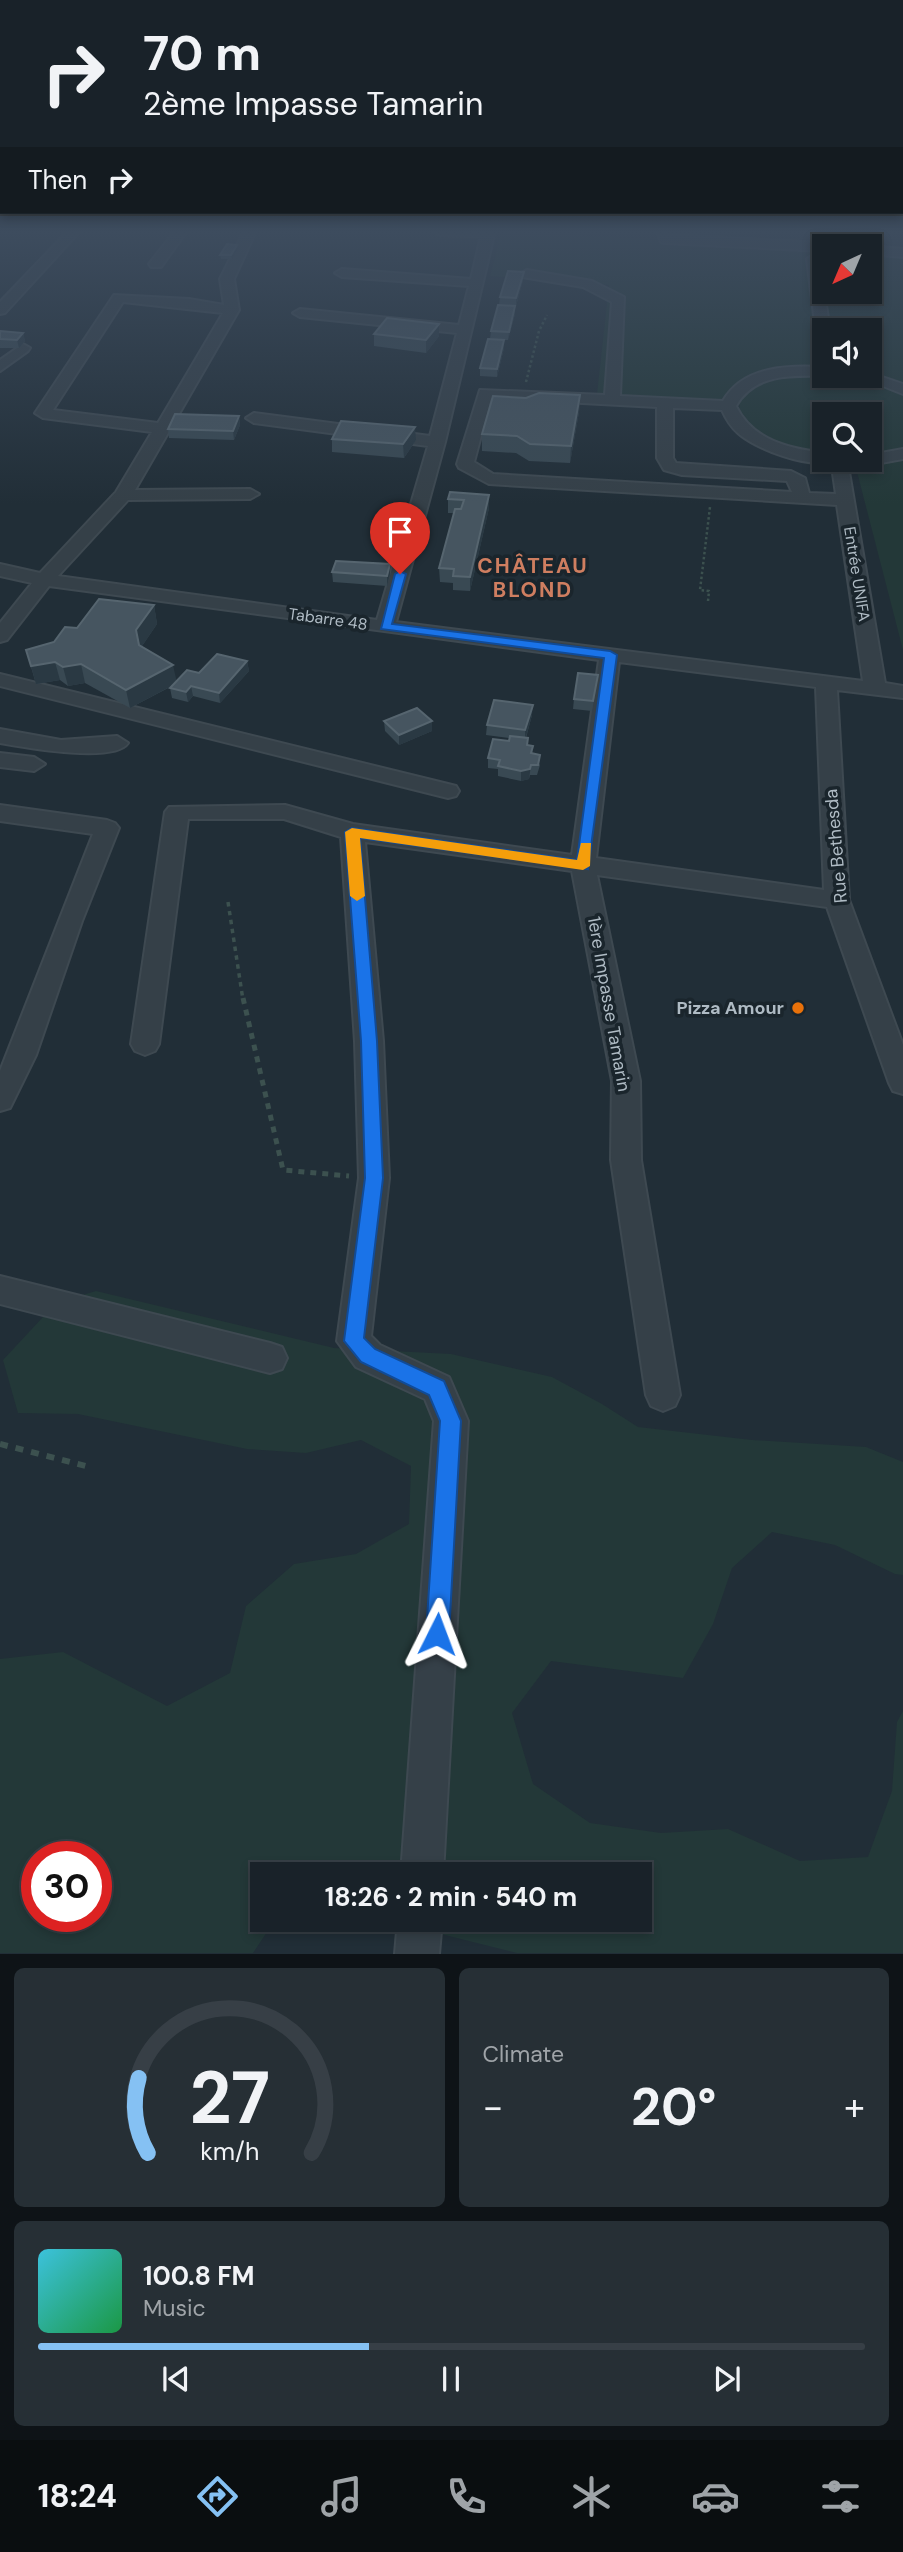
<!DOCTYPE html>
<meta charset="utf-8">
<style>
body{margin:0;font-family:"DM Sans",sans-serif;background:#262f35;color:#f1f3f6;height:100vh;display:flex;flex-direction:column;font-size:26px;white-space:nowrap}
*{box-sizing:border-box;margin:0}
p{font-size:23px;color:#9fa4a8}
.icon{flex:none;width:38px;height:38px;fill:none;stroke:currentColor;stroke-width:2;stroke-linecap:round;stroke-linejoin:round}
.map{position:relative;height:1954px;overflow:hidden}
.sheet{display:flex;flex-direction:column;gap:14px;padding:14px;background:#0e1317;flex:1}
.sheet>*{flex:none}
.banner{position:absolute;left:0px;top:0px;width:903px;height:214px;box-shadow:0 4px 10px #0003,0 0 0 2px #373f46;background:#192229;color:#f1f3f6;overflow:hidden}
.needle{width:46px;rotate:224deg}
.tools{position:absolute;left:812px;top:234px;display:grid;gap:14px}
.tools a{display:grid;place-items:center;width:70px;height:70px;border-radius:0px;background:#192229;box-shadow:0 4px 10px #0003,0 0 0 2px #373f46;font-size:35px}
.speed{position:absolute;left:21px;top:1841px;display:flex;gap:14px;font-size:35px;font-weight:700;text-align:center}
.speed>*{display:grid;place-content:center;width:91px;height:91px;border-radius:50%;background:#192229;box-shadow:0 4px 10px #0003,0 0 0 2px #373f46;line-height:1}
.speed .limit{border:10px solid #d22;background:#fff;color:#111}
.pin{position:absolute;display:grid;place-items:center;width:60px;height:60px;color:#fff;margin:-72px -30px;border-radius:50% 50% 50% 0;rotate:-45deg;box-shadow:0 0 7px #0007}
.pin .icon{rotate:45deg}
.me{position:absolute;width:77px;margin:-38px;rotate:3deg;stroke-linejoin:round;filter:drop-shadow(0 0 5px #0008)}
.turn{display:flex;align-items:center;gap:24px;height:147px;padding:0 28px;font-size:32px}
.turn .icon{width:91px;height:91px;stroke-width:2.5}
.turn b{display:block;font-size:49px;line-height:60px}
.then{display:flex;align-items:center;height:66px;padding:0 28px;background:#0003;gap:14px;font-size:26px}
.big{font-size:52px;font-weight:700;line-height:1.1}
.sheet .card{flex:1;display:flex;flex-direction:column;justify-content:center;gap:10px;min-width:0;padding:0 24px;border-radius:10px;background:#262f35}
.sheet .dial{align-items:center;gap:0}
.dial svg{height:182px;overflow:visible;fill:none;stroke:#373f46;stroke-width:7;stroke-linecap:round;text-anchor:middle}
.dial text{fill:#f1f3f6;stroke:none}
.song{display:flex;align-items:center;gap:21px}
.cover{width:84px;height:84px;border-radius:10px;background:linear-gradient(135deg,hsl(190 70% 55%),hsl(140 70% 35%))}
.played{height:7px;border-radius:4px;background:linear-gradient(90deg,#85c1f3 40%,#373f46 40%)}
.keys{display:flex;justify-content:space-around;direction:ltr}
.heat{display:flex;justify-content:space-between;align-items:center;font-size:38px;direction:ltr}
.sheet .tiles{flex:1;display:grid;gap:14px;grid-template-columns:1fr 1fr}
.card:last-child{grid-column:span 2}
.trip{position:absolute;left:250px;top:1862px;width:402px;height:70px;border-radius:0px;background:#192229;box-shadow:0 4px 10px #0003,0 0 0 2px #373f46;font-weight:700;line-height:70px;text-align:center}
.tab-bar{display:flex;height:112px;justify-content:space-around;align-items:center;background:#0a0e10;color:#9fa4a8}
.tab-bar .icon{width:49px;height:49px}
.tab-bar .current{color:#85c1f3}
.tab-bar b{font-size:32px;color:#f1f3f6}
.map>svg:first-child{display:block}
</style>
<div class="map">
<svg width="903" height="1954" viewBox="0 0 903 1954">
<rect width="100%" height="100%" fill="#212e37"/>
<g fill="#233838" fill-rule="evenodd">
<path d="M 502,231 L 824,249 L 824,292 L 870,292 L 870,252 L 903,255 L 903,385 L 870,374 L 870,331 L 827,331 L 816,258 L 808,257 L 820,365 L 777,372 L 742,383 L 720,401 L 597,394 L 609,285 L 490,276 Z"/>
<path d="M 803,373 L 856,376 L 903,391 L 903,448 L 870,454 L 870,415 L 824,415 L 824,453 C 797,449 741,439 739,403 C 750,379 779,376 803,373 Z"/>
<path d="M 903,457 L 903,650 L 856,468 C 867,455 887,458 903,457 Z"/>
<path d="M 96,1291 L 334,1348 L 451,1354 L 552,1377 L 602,1404 L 638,1427 L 752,1440 L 866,1447 L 903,1462 L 903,1575 L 895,1574 L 835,1545 L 772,1532 L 732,1568 L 713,1624 L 683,1678 L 551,1661 L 512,1713 L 533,1784 L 590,1823 L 661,1833 L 728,1829 L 800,1861 L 868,1857 L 892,1791 L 897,1722 L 903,1711 L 903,1953 L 517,1953 L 421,1929 L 367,1920 L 640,1920 L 640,1874 L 262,1874 L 262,1920 L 283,1920 L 275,1920 L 253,1953 L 0,1953 L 0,1659 L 63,1652 L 167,1706 L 230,1673 L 246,1606 L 294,1564 L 356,1554 L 409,1524 L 411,1466 L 361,1440 L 306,1453 L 247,1449 L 78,1414 L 18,1413 L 3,1360 L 56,1303 ZM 37,1857 L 96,1857 L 96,1916 L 37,1916 Z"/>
</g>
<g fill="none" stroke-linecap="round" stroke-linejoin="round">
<defs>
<g id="minor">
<path d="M 68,231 L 80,231 L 5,313 L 0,314 L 0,302 Z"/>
<path d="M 175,231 L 187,231 L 161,267 L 151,267 L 149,264 Z"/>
<path d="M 244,231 L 256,231 L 234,279 L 239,310 L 135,490 L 250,489 L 259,494 L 250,499 L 128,500 L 58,576 L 377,620 L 428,446 L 254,423 L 246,418 L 254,413 L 430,436 L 457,333 L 300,317 L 293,313 L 300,309 L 459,325 L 469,286 L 342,277 L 335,273 L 342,269 L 471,279 L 481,236 L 440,235 L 434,231 L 495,231 L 445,442 L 396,622 L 863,681 L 837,505 L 489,484 L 459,468 L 457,464 L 480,390 L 605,395 L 612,302 L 583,287 L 522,277 L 520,274 L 527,270 L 592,281 L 624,297 L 620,396 L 723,401 C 743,366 788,365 824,367 L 824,376 C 791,375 754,374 736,406 C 753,441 789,448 824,453 L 824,460 L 847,460 L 885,683 L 903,686 L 903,698 L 837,690 L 849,900 L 903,1045 L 903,1094 L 893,1091 L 889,1083 L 827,907 L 597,875 L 640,1081 L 641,1160 L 680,1395 L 675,1406 L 663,1411 L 651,1406 L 646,1395 L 611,1160 L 612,1081 L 572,871 L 365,842 L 383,1041 L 389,1178 L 371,1336 L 380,1345 L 449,1377 L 468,1421 L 443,1874 L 401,1874 L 434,1421 L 425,1399 L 356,1367 L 337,1341 L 359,1178 L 355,1041 L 341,837 L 284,819 L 188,819 L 159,1044 L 155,1051 L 145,1055 L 135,1051 L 131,1044 L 165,812 L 169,807 L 285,805 L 353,824 L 572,855 L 599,660 L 49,586 L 7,640 L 0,642 L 0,623 L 32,583 L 0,576 L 0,564 L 40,573 L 116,492 L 152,432 L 43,418 L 35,413 L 114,295 L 189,299 L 224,305 L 220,279 ZM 123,302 L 223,313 L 158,423 L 53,410 ZM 491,398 L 657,407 L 657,458 L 664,470 L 682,475 L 787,481 L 792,492 L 493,474 L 474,462 ZM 673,408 L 722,410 C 726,419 731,427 738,433 C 754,448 810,470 831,460 L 836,494 L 809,493 L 805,478 L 791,471 L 676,463 L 673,458 ZM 619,662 L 816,687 L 824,890 L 596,858 Z"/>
<path d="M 657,231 L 669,231 L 670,235 L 824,243 L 830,247 L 824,247 L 824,251 L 665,243 L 661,242 Z"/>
<path d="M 870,246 L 903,249 L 903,257 L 870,254 Z"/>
<path d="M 813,255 L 819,259 L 830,331 L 824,331 L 824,343 L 817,339 L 807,259 Z"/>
<path d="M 23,344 L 30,348 L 28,351 L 0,371 L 0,360 Z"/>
<path d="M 870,373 L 903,384 L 903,394 L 858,376 L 870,376 Z"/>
<path d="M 903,449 L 903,459 L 870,465 L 862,460 L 870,460 L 870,455 Z"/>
<path d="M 0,674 L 448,784 L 456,786 L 459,791 L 456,796 L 448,798 L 0,686 Z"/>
<path d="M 0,729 L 61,740 L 117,736 L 128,743 C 114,764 23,747 0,743 Z"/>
<path d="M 0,753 L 34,757 L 45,764 L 34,771 L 0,767 Z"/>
<path d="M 0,805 L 107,820 L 115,823 L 119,828 L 82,921 L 36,1055 L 10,1108 L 0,1111 L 0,1071 L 93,834 L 0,821 Z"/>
<path d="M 0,1276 L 270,1343 L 282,1347 L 287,1358 L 282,1369 L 270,1373 L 0,1304 Z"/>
<path d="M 398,1920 L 442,1920 L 439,1954 L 395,1954 Z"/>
</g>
</defs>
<use href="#minor" stroke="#3e4951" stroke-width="4"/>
<g stroke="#3c514f" stroke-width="2.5" stroke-dasharray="2.5 2.5" stroke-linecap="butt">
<path d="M 526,382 L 539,331 L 547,315"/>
<path d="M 708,601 L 709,591 L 700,590 L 710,507"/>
</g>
<path stroke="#3c514f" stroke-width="3.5" stroke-dasharray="4.5 4.5" stroke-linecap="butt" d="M 228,902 L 243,1000"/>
<path stroke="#3c514f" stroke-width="5" stroke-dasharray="6 6" stroke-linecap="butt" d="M 243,998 L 283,1170 L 349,1176"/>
<path stroke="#3c514f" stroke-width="6" stroke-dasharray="8 8" stroke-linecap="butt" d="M 0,1444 L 86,1466"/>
<use href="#minor" fill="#354048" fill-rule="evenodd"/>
</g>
<g fill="#394953">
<path d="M 237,245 L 238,249 L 232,259 L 221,259 L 220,255 Z"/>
<path d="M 523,280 L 516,306 L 499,305 L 500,297 Z"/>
<path d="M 515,306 L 515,314 L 508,340 L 504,340 L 504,348 L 497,377 L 480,376 L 480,368 L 490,339 L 491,331 Z"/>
<path d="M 439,324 L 439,336 L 426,353 L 374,346 L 374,334 Z"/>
<path d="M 0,331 L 23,333 L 25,341 L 19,348 L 0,348 Z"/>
<path d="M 580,395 L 579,412 L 570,463 L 529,461 L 516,453 L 482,451 L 482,434 L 526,398 Z"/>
<path d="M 239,416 L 240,425 L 234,440 L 169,438 L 168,429 Z"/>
<path d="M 332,439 L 416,440 L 404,458 L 332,452 Z"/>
<path d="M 489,495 L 489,508 L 470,591 L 453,590 L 453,583 L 440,582 L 439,568 L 454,513 L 448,513 L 448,499 Z"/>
<path d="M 332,572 L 390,574 L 387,586 L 333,582 Z"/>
<path d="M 154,605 L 157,624 L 142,646 L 176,681 L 199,673 L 247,661 L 249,671 L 220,703 L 193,696 L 188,702 L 172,698 L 170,688 L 172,686 L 130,708 L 85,683 L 68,686 L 60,680 L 36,684 L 26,650 L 54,642 L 77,628 Z"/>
<path d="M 598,675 L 592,711 L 573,709 L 574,699 Z"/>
<path d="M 532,715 L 526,738 L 528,738 L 528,745 L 533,746 L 532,754 L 540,765 L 537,775 L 530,775 L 529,779 L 521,781 L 498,776 L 498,769 L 488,768 L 488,758 L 509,741 L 509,738 L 486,735 L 487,725 Z"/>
<path d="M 384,721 L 432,731 L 399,745 L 385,731 Z"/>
</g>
<g fill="#2a3943">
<path d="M 237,245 L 238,249 L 232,259 L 231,255 Z"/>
<path d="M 524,272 L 523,280 L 516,306 L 516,298 Z"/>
<path d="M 515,306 L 515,314 L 508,340 L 509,332 Z"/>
<path d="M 439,324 L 439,336 L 426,353 L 426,340 Z"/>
<path d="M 23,333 L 25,341 L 19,348 L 17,340 Z"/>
<path d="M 504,340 L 504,348 L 497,377 L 497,369 Z"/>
<path d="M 580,395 L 579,412 L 570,463 L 571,446 Z"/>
<path d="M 239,416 L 240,425 L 234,440 L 233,431 Z"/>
<path d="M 415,427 L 416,440 L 404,458 L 403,444 Z"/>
<path d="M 489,495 L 489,508 L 470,591 L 470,577 Z"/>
<path d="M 390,564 L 390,574 L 387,586 L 387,576 Z"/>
<path d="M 154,605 L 157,624 L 140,649 L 136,630 Z"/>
<path d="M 247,661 L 249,671 L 220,703 L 219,693 Z"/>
<path d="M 55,662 L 60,680 L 36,684 L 31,666 Z"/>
<path d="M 81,664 L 85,683 L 68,686 L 63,667 Z"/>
<path d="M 173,665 L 177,683 L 130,708 L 126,690 Z"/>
<path d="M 191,686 L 193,696 L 188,702 L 186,692 Z"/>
<path d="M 533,705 L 532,715 L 525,740 L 525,730 Z"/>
<path d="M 432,721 L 432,731 L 399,745 L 399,735 Z"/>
<path d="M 531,765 L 529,779 L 521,781 L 521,771 Z"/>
</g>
<g fill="#465560" stroke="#56656f" stroke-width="2">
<path d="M 227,244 L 237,245 L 231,255 L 220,255 Z"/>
<path d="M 508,271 L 524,272 L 516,298 L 500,297 Z"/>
<path d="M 498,305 L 515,306 L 509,332 L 491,331 Z"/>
<path d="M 387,318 L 439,324 L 426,340 L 374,334 Z"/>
<path d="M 0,331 L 23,333 L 17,340 L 0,339 Z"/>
<path d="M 488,339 L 504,340 L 497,369 L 480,368 Z"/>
<path d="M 539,393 L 580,395 L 571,446 L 530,444 L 517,436 L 482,434 L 493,396 L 526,398 Z"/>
<path d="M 175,414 L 239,416 L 233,431 L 168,429 Z"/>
<path d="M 341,421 L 415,427 L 403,444 L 332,439 Z"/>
<path d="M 450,492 L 489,495 L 470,577 L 453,576 L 454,569 L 439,568 L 455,509 L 461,509 L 464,500 L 448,499 Z"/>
<path d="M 336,561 L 390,564 L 387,576 L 332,572 Z"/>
<path d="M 99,599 L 154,605 L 136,630 L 139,645 L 173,665 L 126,690 L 81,664 L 63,667 L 55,662 L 31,666 L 26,650 L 54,642 L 65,627 L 77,628 Z"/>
<path d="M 217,654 L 247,661 L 219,693 L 191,686 L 186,692 L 170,688 L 187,670 L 199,673 Z"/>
<path d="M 578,673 L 598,675 L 593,701 L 574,699 Z"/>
<path d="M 494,700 L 533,705 L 525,730 L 487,725 Z"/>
<path d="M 417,708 L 432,721 L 399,735 L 384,721 Z"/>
<path d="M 510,736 L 528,738 L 527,745 L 533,746 L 531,753 L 540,755 L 538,765 L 531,765 L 530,769 L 521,771 L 498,766 L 500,760 L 488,758 L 493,739 L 509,741 Z"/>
</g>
<linearGradient id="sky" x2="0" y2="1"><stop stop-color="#12191e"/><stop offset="0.46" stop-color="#3d4c5e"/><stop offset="1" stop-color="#3d4c5e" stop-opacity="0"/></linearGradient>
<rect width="903" height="504" fill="url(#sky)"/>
<path fill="#1a73e8" stroke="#114b97" stroke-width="2" d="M 400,571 L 406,574 L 392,624 L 610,651 L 617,655 L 588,869 L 360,838 L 377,1041 L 383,1178 L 364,1338 L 375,1349 L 444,1381 L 461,1421 L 449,1634 L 446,1642 L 437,1646 L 429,1642 L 426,1634 L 440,1421 L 429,1395 L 361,1362 L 344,1341 L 365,1178 L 361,1041 L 345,832 L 352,828 L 577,860 L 604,658 L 381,629 L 395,574 Z"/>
<path fill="#f59e0b" d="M 352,828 L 577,860 L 581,843 L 591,843 L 590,866 L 583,870 L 360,838 L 365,896 L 357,901 L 350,896 L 345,832 Z"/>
<circle fill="#e8710a" stroke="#1a252c" stroke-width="2.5" cx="798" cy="1008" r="7"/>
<g text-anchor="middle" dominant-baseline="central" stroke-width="7" stroke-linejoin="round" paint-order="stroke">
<g font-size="16" fill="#afbbc4" stroke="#1a252c">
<text transform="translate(857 574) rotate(81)">Entrée UNIFA</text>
<text transform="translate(328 619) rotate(8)">Tabarre 48</text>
</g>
<g font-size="18" fill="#afbbc4" stroke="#1a252c">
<text transform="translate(836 846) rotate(-95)">Rue Bethesda</text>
<text transform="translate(609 1004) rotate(80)">1ère Impasse Tamarin</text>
</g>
<g font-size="18" font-weight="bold" fill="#afbbc4" stroke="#1a252c" text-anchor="end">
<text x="784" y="1008">Pizza Amour</text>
</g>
<g font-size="21" font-weight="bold" letter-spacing="2" fill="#cf7e60" stroke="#1a252c">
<text x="533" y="566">CHÂTEAU<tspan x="533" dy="24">BLOND</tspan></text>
</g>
</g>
</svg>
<div class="tools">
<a><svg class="needle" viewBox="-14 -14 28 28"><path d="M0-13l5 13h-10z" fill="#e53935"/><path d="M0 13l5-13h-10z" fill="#9fa4a8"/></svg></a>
<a><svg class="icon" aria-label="sound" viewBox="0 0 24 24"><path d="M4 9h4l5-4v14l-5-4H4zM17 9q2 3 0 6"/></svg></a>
<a><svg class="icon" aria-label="search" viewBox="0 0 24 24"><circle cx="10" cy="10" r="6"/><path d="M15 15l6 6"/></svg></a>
</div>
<div class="speed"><div class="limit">30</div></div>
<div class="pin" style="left:400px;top:574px;background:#d93025"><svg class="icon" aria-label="arrive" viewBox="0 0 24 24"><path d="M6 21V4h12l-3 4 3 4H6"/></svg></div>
<svg class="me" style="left:437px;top:1634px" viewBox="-20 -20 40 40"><path d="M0-17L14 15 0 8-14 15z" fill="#1a73e8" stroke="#fff" stroke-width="4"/></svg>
<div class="trip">18:26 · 2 min · 540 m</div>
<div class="banner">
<div class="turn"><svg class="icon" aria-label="right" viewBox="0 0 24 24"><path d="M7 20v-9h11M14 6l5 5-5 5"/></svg><div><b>70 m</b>2ème Impasse Tamarin</div></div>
<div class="then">Then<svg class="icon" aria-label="right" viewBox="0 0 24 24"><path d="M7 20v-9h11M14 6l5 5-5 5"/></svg></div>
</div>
</div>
<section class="sheet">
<div class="tiles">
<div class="card dial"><svg viewBox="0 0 100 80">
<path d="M14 69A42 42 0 1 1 86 69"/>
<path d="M14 69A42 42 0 0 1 10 36" stroke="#85c1f3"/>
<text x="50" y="56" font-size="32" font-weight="700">27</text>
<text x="50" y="72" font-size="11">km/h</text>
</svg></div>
<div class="card"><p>Climate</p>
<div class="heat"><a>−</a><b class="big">20°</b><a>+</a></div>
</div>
<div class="card">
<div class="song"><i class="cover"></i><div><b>100.8 FM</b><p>Music</p></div></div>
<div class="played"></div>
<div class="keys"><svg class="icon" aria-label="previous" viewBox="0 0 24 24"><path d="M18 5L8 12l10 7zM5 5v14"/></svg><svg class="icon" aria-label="pause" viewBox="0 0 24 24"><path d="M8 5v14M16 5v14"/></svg><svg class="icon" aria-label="next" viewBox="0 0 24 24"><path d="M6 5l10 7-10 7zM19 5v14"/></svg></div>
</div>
</div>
</section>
<nav class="tab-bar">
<b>18:24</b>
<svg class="icon current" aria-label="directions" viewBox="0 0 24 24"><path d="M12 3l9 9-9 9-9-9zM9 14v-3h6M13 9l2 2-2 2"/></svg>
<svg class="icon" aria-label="music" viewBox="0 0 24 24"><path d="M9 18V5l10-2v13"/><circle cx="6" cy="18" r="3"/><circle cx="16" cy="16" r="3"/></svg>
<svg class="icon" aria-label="phone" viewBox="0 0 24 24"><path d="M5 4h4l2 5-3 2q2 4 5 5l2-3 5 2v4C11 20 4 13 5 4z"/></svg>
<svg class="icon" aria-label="climate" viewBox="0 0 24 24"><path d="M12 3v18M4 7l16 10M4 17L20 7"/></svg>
<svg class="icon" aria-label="car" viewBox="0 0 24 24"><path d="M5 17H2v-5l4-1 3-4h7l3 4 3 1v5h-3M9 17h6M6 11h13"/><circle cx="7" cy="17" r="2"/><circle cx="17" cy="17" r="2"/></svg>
<svg class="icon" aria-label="filters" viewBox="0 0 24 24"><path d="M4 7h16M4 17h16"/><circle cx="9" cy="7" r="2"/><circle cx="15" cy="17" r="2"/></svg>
</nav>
